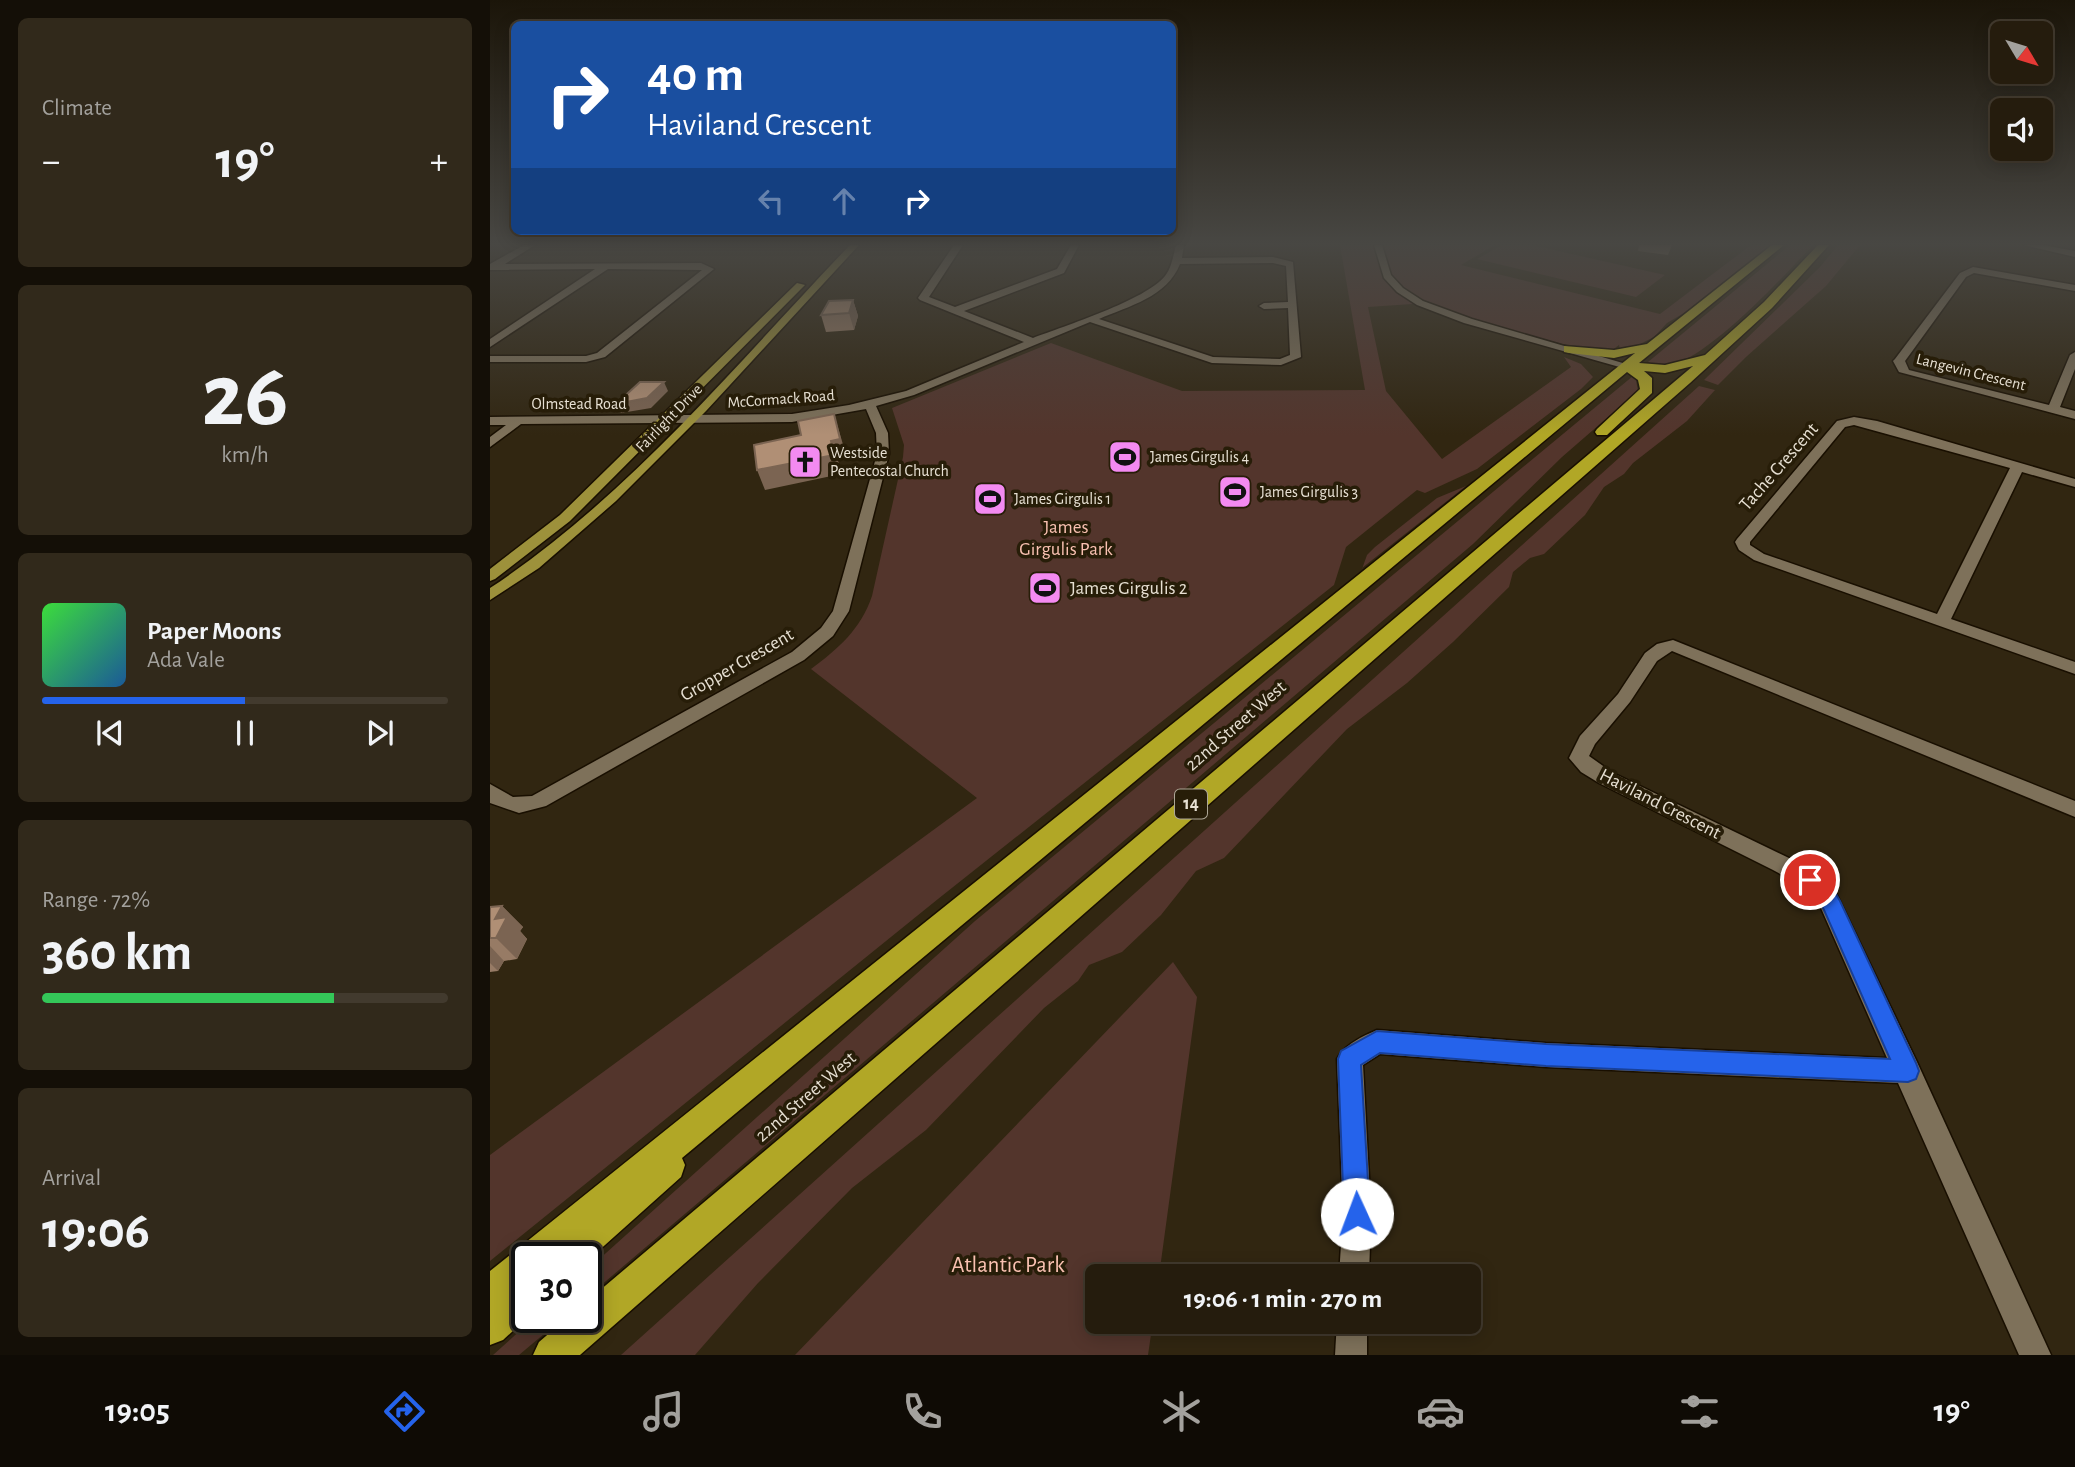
<!DOCTYPE html>
<meta charset="utf-8">
<style>
body{margin:0;font-family:"Alegreya Sans",sans-serif;background:#31291b;color:#f1f3f6;height:100vh;display:flex;flex-direction:column;font-size:26px;white-space:nowrap}
*{box-sizing:border-box;margin:0}
p{font-size:23px;color:#a3a19d}
.icon{flex:none;width:38px;height:38px;fill:none;stroke:currentColor;stroke-width:2;stroke-linecap:round;stroke-linejoin:round}
.map{position:relative;flex:1;overflow:hidden}
.drawer{display:flex;flex-direction:column;gap:18px;padding:18px;background:#140f07;width:490px}
.drawer>*{flex:none}
.top-card{position:absolute;left:21px;top:21px;width:665px;height:214px;border-radius:10px;box-shadow:0 4px 18px #0003,0 0 0 2px #423a2e;background:#1a4fa0;color:#fff;overflow:hidden}
.needle{width:46px;rotate:128deg}
.buttons{position:absolute;left:1500px;top:21px;display:grid;gap:14px}
.buttons a{display:grid;place-items:center;width:63px;height:63px;border-radius:10px;background:#251c0d;box-shadow:0 4px 18px #0003,0 0 0 2px #423a2e;font-size:35px}
.speed{position:absolute;left:21px;top:1242px;display:flex;gap:14px;font-size:35px;font-weight:700;text-align:center}
.speed>*{display:grid;place-content:center;width:91px;height:91px;border-radius:50%;background:#251c0d;box-shadow:0 4px 18px #0003,0 0 0 2px #423a2e;line-height:1}
.speed .limit{border:4px solid #111;border-radius:10px;background:#fff;color:#111}
.pin{position:absolute;display:grid;place-items:center;width:60px;height:60px;color:#fff;margin:-30px;border:4px solid #fff;border-radius:50%;box-shadow:0 2px 7px #0007}
.me{position:absolute;width:77px;margin:-38px;rotate:358deg;stroke-linejoin:round;filter:drop-shadow(0 0 5px #0008)}
.turn{display:flex;align-items:center;gap:24px;height:147px;padding:0 21px;font-size:32px}
.turn .icon{width:91px;height:91px;stroke-width:2.5}
.turn b{display:block;font-size:49px;line-height:60px}
.lanes{display:flex;align-items:center;height:66px;padding:0 21px;background:#0003;justify-content:center;gap:35px;direction:ltr}
.lanes .off{opacity:.35}
.big{font-size:52px;font-weight:700;line-height:1.1}
.drawer .card{flex:1;display:flex;flex-direction:column;justify-content:center;gap:10px;min-width:0;padding:0 24px;border-radius:10px;background:#31291b}
.drawer .dial{align-items:center;gap:0}
.dial b{font-size:91px;line-height:1}
.song{display:flex;align-items:center;gap:21px}
.cover{width:84px;height:84px;border-radius:10px;background:linear-gradient(135deg,hsl(120 70% 55%),hsl(210 70% 35%))}
.played{height:7px;border-radius:4px;background:linear-gradient(90deg,#2563eb 50%,#423a2e 50%)}
.keys{display:flex;justify-content:space-around;direction:ltr}
.heat{display:flex;justify-content:space-between;align-items:center;font-size:38px;direction:ltr}
.charge{height:10px;border-radius:5px;background:linear-gradient(90deg,#34c759 72%,#423a2e 0)}
.trip{position:absolute;left:595px;top:1264px;width:396px;height:70px;border-radius:10px;background:#251c0d;box-shadow:0 4px 18px #0003,0 0 0 2px #423a2e;font-weight:700;line-height:70px;text-align:center}
.tabs{display:flex;height:112px;justify-content:space-around;align-items:center;background:#0f0b05;color:#a3a19d}
.tabs .icon{width:49px;height:49px}
.tabs .active{color:#2563eb}
.tabs b{font-size:32px;color:#f1f3f6}
main{display:flex;flex:1;min-height:0}
.map>svg:first-child{display:block}
</style>
<main>
<section class="drawer">
<div class="card"><p>Climate</p>
<div class="heat"><a>−</a><b class="big">19°</b><a>+</a></div>
</div>
<div class="card dial"><b>26</b><p>km/h</p></div>
<div class="card">
<div class="song"><i class="cover"></i><div><b>Paper Moons</b><p>Ada Vale</p></div></div>
<div class="played"></div>
<div class="keys"><svg class="icon" aria-label="previous" viewBox="0 0 24 24"><path d="M18 5L8 12l10 7zM5 5v14"/></svg><svg class="icon" aria-label="pause" viewBox="0 0 24 24"><path d="M8 5v14M16 5v14"/></svg><svg class="icon" aria-label="next" viewBox="0 0 24 24"><path d="M6 5l10 7-10 7zM19 5v14"/></svg></div>
</div>
<div class="card"><p>Range · 72%</p><b class="big">360 km</b><div class="charge"></div></div>
<div class="card"><p>Arrival</p><b class="big">19:06</b></div>
</section>
<div class="map">
<svg width="1585" height="1355" viewBox="0 0 1585 1355">
<rect width="100%" height="100%" fill="#312611"/>
<g fill="#53352c">
<path d="M 850,245 L 1005,245 L 971,265 L 1170,314 L 1261,245 L 1280,245 L 1194,313 L 1177,323 L 1164,337 L 1142,348 L 1130,350 L 1129,345 L 1121,351 L 1072,344 L 971,316 L 937,303 L 878,307 L 896,391 L 952,459 L 1081,367 L 1074,357 L 1091,364 L 1103,377 L 1091,389 L 987,469 L 935,493 L 927,490 L 856,547 L 844,585 L 448,899 L 0,1261 L 0,1155 L 487,798 L 321,669 C 348,649 371,629 382,596 L 413,457 L 414,445 L 402,408 L 561,343 L 692,391 L 875,390 Z"/>
<path d="M 1012,245 L 1042,245 L 1175,275 L 1146,297 L 987,259 Z"/>
<path d="M 1300,245 L 1323,245 C 1292,278 1221,356 1179,366 C 1172,368 1164,365 1158,362 Z"/>
<path d="M 1348,245 L 1370,245 L 1336,286 L 1256,357 L 1228,385 L 1214,380 L 1330,267 Z"/>
<path d="M 1143,376 L 1146,380 L 1148,391 L 1072,457 L 983,544 L 96,1298 L 96,1271 L 485,921 Z"/>
<path d="M 1209,386 L 1225,390 L 1197,421 L 1143,463 L 1134,474 L 1114,487 L 1095,515 L 1054,554 L 1040,558 L 1023,572 L 1019,587 L 963,642 L 917,683 L 857,729 L 734,858 L 706,871 L 671,915 L 632,952 L 599,965 L 588,981 L 554,1008 L 436,1130 L 362,1188 L 268,1283 L 205,1355 L 131,1355 Z"/>
<path d="M 976,486 L 872,568 L 872,569 L 877,555 L 885,547 L 947,498 Z"/>
<path d="M 683,962 L 707,997 L 669,1276 L 607,1276 L 607,1321 L 663,1321 L 658,1355 L 305,1355 Z"/>
<path d="M 44,1318 L 73,1318 L 29,1355 L 3,1355 Z"/>
</g>
<g fill="none" stroke-linecap="round" stroke-linejoin="round">
<defs>
<g id="minor">
<path d="M 34,245 L 45,245 L 15,264 L 211,263 L 224,269 L 115,357 L 96,362 L 0,362 L 0,356 L 96,356 L 107,353 L 212,270 L 118,269 L 0,347 L 0,339 L 105,269 L 0,270 L 0,264 Z"/>
<path d="M 464,245 L 473,245 L 439,297 L 465,307 L 567,269 L 581,245 L 589,245 L 574,273 L 474,311 L 543,338 C 574,326 656,300 675,276 C 682,267 683,256 686,245 L 694,245 L 692,258 L 783,257 L 803,262 L 811,357 L 791,365 L 722,363 L 600,322 L 424,395 L 386,406 L 398,433 L 399,454 L 359,611 L 343,636 L 314,660 L 56,806 L 29,813 L 0,803 L 0,784 L 23,797 L 42,796 L 302,652 L 331,628 L 343,611 L 387,454 L 386,433 L 376,409 L 302,422 L 31,424 L 0,447 L 0,437 L 16,425 L 0,425 L 0,417 L 302,414 L 359,405 L 416,391 L 534,342 L 430,300 L 428,298 ZM 783,263 L 796,266 L 798,302 L 774,303 L 769,306 L 774,309 L 798,308 L 800,355 L 790,359 L 723,357 L 609,319 C 639,306 677,297 690,264 Z"/>
<path d="M 884,245 L 892,245 L 901,275 L 913,288 L 933,301 L 982,319 L 1143,366 L 1133,368 L 974,323 L 927,305 L 907,292 L 894,278 Z"/>
<path d="M 1534,245 L 1553,245 L 1585,251 L 1585,257 Z"/>
<path d="M 1483,267 L 1585,285 L 1585,291 L 1484,273 L 1476,277 L 1415,361 L 1419,370 L 1559,405 L 1580,355 L 1585,352 L 1585,369 L 1570,407 L 1585,411 L 1585,419 L 1409,372 L 1403,361 L 1405,359 L 1470,273 Z"/>
<path d="M 1364,417 L 1387,421 L 1585,479 L 1585,487 L 1532,472 L 1461,619 L 1585,662 L 1585,674 L 1264,560 L 1249,550 L 1245,542 L 1247,539 L 1347,421 ZM 1364,425 L 1520,468 L 1447,614 L 1274,554 L 1260,545 L 1260,542 L 1355,427 Z"/>
<path d="M 1183,640 L 1585,801 L 1585,817 L 1182,651 L 1167,661 L 1140,702 L 1105,744 L 1099,756 L 1123,773 L 1299,858 L 1328,874 L 1343,887 L 1427,1062 L 1561,1355 L 1529,1355 L 1408,1083 L 1056,1067 L 890,1054 L 873,1065 L 881,1214 L 879,1276 L 849,1276 L 853,1214 L 847,1059 C 854,1045 873,1036 887,1030 L 1056,1043 L 1397,1058 L 1327,899 L 1312,886 L 1283,870 L 1109,783 L 1091,772 L 1079,758 L 1090,736 L 1128,694 L 1155,653 L 1167,644 Z"/>
<path d="M 847,1321 L 877,1321 L 877,1355 L 845,1355 Z"/>
</g>
<g id="major">
<path d="M 360,245 L 369,245 L 216,411 L 126,501 L 49,568 L 0,600 L 0,588 C 138,497 246,364 360,245 Z"/>
<path d="M 307,283 L 315,285 L 80,521 L 5,579 L 0,581 L 0,569 L 70,515 Z"/>
</g>
<path id="highway" d="M 1282,245 L 1294,245 L 1149,363 L 1175,365 L 1215,355 L 1274,302 L 1328,245 L 1339,245 L 1282,308 L 1200,383 L 90,1355 L 43,1355 L 49,1342 L 77,1318 L 96,1318 L 96,1302 L 1203,366 L 1175,373 L 1154,371 L 1162,378 L 1162,393 L 1117,435 L 1107,435 L 1105,432 L 1107,429 L 1150,389 L 1148,380 L 1137,372 L 192,1158 L 195,1165 L 191,1177 L 96,1262 L 96,1258 L 37,1258 L 37,1318 L 13,1340 L 0,1345 L 0,1271 L 1145,353 L 1124,358 L 1079,353 L 1074,352 L 1074,346 L 1124,350 L 1157,344 Z"/>
</defs>
<use href="#minor" stroke="#190f00" stroke-width="3"/>
<use href="#major" stroke="#190f00" stroke-width="3"/>
<use href="#highway" stroke="#190f00" stroke-width="3"/>
<use href="#minor" fill="#7e715a" fill-rule="evenodd"/>
<use href="#major" fill="#9d913b" fill-rule="evenodd"/>
<use href="#highway" fill="#b1a726" fill-rule="evenodd"/>
</g>
<g fill="#977b65">
<path d="M 1149,245 L 1182,245 L 1178,255 L 1148,251 Z"/>
<path d="M 363,300 L 368,316 L 364,330 L 336,332 L 331,315 Z"/>
<path d="M 12,906 L 33,927 L 30,931 L 37,939 L 27,959 L 14,961 L 8,971 L 0,972 L 0,907 Z"/>
</g>
<g fill="#7b6452">
<path d="M 363,300 L 368,316 L 364,330 L 359,313 Z"/>
<path d="M 174,382 L 178,391 L 161,408 L 131,413 L 126,404 Z"/>
<path d="M 344,414 L 357,458 L 348,460 L 351,474 L 275,490 L 267,470 L 341,441 Z"/>
<path d="M 12,906 L 33,927 L 30,931 L 37,939 L 27,959 L 6,938 L 5,919 Z"/>
<path d="M 0,946 L 14,961 L 8,971 L 0,963 Z"/>
</g>
<g fill="#b08f75" stroke="#7b6452" stroke-width="2">
<path d="M 363,300 L 359,313 L 331,315 L 339,301 Z"/>
<path d="M 150,382 L 174,382 L 157,398 L 126,404 Z"/>
<path d="M 344,414 L 350,439 L 341,441 L 344,455 L 267,470 L 264,445 L 311,435 L 308,421 Z"/>
<path d="M 12,906 L 5,919 L 17,917 L 6,938 L 0,938 L 0,907 Z"/>
</g>
<linearGradient id="sky" x2="0" y2="1"><stop stop-color="#1b1509"/><stop offset="0.56" stop-color="#484743"/><stop offset="1" stop-color="#484743" stop-opacity="0"/></linearGradient>
<rect width="1585" height="435" fill="url(#sky)"/>
<path fill="#2563eb" stroke="#184099" stroke-width="2" d="M 1320,872 L 1342,887 L 1350,901 L 1426,1063 L 1429,1071 L 1426,1079 L 1418,1082 L 1056,1066 L 890,1053 L 871,1065 L 880,1214 L 876,1223 L 867,1227 L 858,1223 L 854,1214 L 848,1059 L 851,1051 L 887,1031 L 1056,1044 L 1400,1059 L 1334,910 L 1328,899 L 1310,880 L 1313,874 Z"/>
<defs>
<symbol id="stadium-square" viewBox="-11 -11 22 22"><rect x="-9" y="-9" width="18" height="18" rx="4" fill="#f38af1" stroke="#271d08"/><path d="M0-5a6.5 5 0 1 0 0 10a6.5 5 0 1 0 0-10ZM-3.5-1.8h7v3.6h-7Z" fill="#111"/></symbol>
<symbol id="church-square" viewBox="-11 -11 22 22"><rect x="-9" y="-9" width="18" height="18" rx="4" fill="#f38af1" stroke="#271d08"/><path d="M-1.2-6h2.4v3.5h3.3v2.4h-3.3V6h-2.4V-.1h-3.3v-2.4h3.3Z" fill="#111"/></symbol>
</defs>
<g fill-rule="evenodd">
<use href="#stadium-square" x="616" y="438" width="38" height="38"/>
<use href="#church-square" x="296" y="443" width="38" height="38"/>
<use href="#stadium-square" x="726" y="473" width="38" height="38"/>
<use href="#stadium-square" x="481" y="480" width="38" height="38"/>
<use href="#stadium-square" x="536" y="569" width="38" height="38"/>
</g>
<g text-anchor="middle" dominant-baseline="central" stroke-width="7" stroke-linejoin="round" paint-order="stroke">
<g font-size="16" fill="#e7e0d3" stroke="#271d08">
<text transform="translate(1481 372) rotate(14)">Langevin Crescent</text>
<text transform="translate(291 399) rotate(-4)">McCormack Road</text>
<text x="89" y="404">Olmstead Road</text>
<text transform="translate(179 418) rotate(-46)">Fairlight Drive</text>
</g>
<g font-size="16" fill="#e7e0d3" stroke="#271d08" text-anchor="start">
<text x="340" y="453">Westside<tspan x="340" dy="18">Pentecostal Church</tspan></text>
<text x="660" y="457">James Girgulis 4</text>
<text x="770" y="492">James Girgulis 3</text>
<text x="524" y="499">James Girgulis 1</text>
</g>
<rect fill="#271d08" stroke="#ada696" stroke-width="2" x="685" y="789.5" width="32" height="29" rx="5"/>
<g font-size="18" font-weight="bold" fill="#e7e0d3">
<text x="701" y="804">14</text>
</g>
<g font-size="19" fill="#e7e0d3" stroke="#271d08">
<text transform="translate(1289 467) rotate(-49)">Tache Crescent</text>
<text transform="translate(247 665) rotate(-30)">Gropper Crescent</text>
<text transform="translate(746 726) rotate(-41)">22nd Street West</text>
<text transform="translate(1170 804) rotate(27)">Haviland Crescent</text>
<text transform="translate(316 1097) rotate(-41)">22nd Street West</text>
</g>
<g font-size="19" fill="#f9c1b1" stroke="#271d08">
<text x="576" y="527">James<tspan x="576" dy="22">Girgulis Park</tspan></text>
</g>
<g font-size="19" fill="#e7e0d3" stroke="#271d08" text-anchor="start">
<text x="580" y="588">James Girgulis 2</text>
</g>
<g font-size="23" fill="#f9c1b1" stroke="#271d08">
<text x="518" y="1265">Atlantic Park</text>
</g>
</g>
</svg>
<div class="buttons">
<a><svg class="needle" viewBox="-14 -14 28 28"><path d="M0-13l5 13h-10z" fill="#e53935"/><path d="M0 13l5-13h-10z" fill="#a3a19d"/></svg></a>
<a><svg class="icon" aria-label="sound" viewBox="0 0 24 24"><path d="M4 9h4l5-4v14l-5-4H4zM17 9q2 3 0 6"/></svg></a>
</div>
<div class="speed"><div class="limit">30</div></div>
<div class="pin" style="left:1320px;top:880px;background:#d93025"><svg class="icon" aria-label="arrive" viewBox="0 0 24 24"><path d="M6 21V4h12l-3 4 3 4H6"/></svg></div>
<svg class="me" style="left:867px;top:1214px" viewBox="-20 -20 40 40"><circle r="19" fill="#fff"/><path d="M0-13L10 11 0 6-10 11z" fill="#2563eb"/></svg>
<div class="trip">19:06 · 1 min · 270 m</div>
<div class="top-card">
<div class="turn"><svg class="icon" aria-label="right" viewBox="0 0 24 24"><path d="M7 20v-9h11M14 6l5 5-5 5"/></svg><div><b>40 m</b>Haviland Crescent</div></div>
<div class="lanes"><svg class="icon off" aria-label="left" viewBox="0 0 24 24"><path d="M17 20v-9H6M10 6l-5 5 5 5"/></svg><svg class="icon off" aria-label="ahead" viewBox="0 0 24 24"><path d="M12 20V5M6 11l6-6 6 6"/></svg><svg class="icon" aria-label="right" viewBox="0 0 24 24"><path d="M7 20v-9h11M14 6l5 5-5 5"/></svg></div>
</div>
</div>
</main>
<nav class="tabs">
<b>19:05</b>
<svg class="icon active" aria-label="directions" viewBox="0 0 24 24"><path d="M12 3l9 9-9 9-9-9zM9 14v-3h6M13 9l2 2-2 2"/></svg>
<svg class="icon" aria-label="music" viewBox="0 0 24 24"><path d="M9 18V5l10-2v13"/><circle cx="6" cy="18" r="3"/><circle cx="16" cy="16" r="3"/></svg>
<svg class="icon" aria-label="phone" viewBox="0 0 24 24"><path d="M5 4h4l2 5-3 2q2 4 5 5l2-3 5 2v4C11 20 4 13 5 4z"/></svg>
<svg class="icon" aria-label="climate" viewBox="0 0 24 24"><path d="M12 3v18M4 7l16 10M4 17L20 7"/></svg>
<svg class="icon" aria-label="car" viewBox="0 0 24 24"><path d="M5 17H2v-5l4-1 3-4h7l3 4 3 1v5h-3M9 17h6M6 11h13"/><circle cx="7" cy="17" r="2"/><circle cx="17" cy="17" r="2"/></svg>
<svg class="icon" aria-label="filters" viewBox="0 0 24 24"><path d="M4 7h16M4 17h16"/><circle cx="9" cy="7" r="2"/><circle cx="15" cy="17" r="2"/></svg>
<b>19°</b>
</nav>
